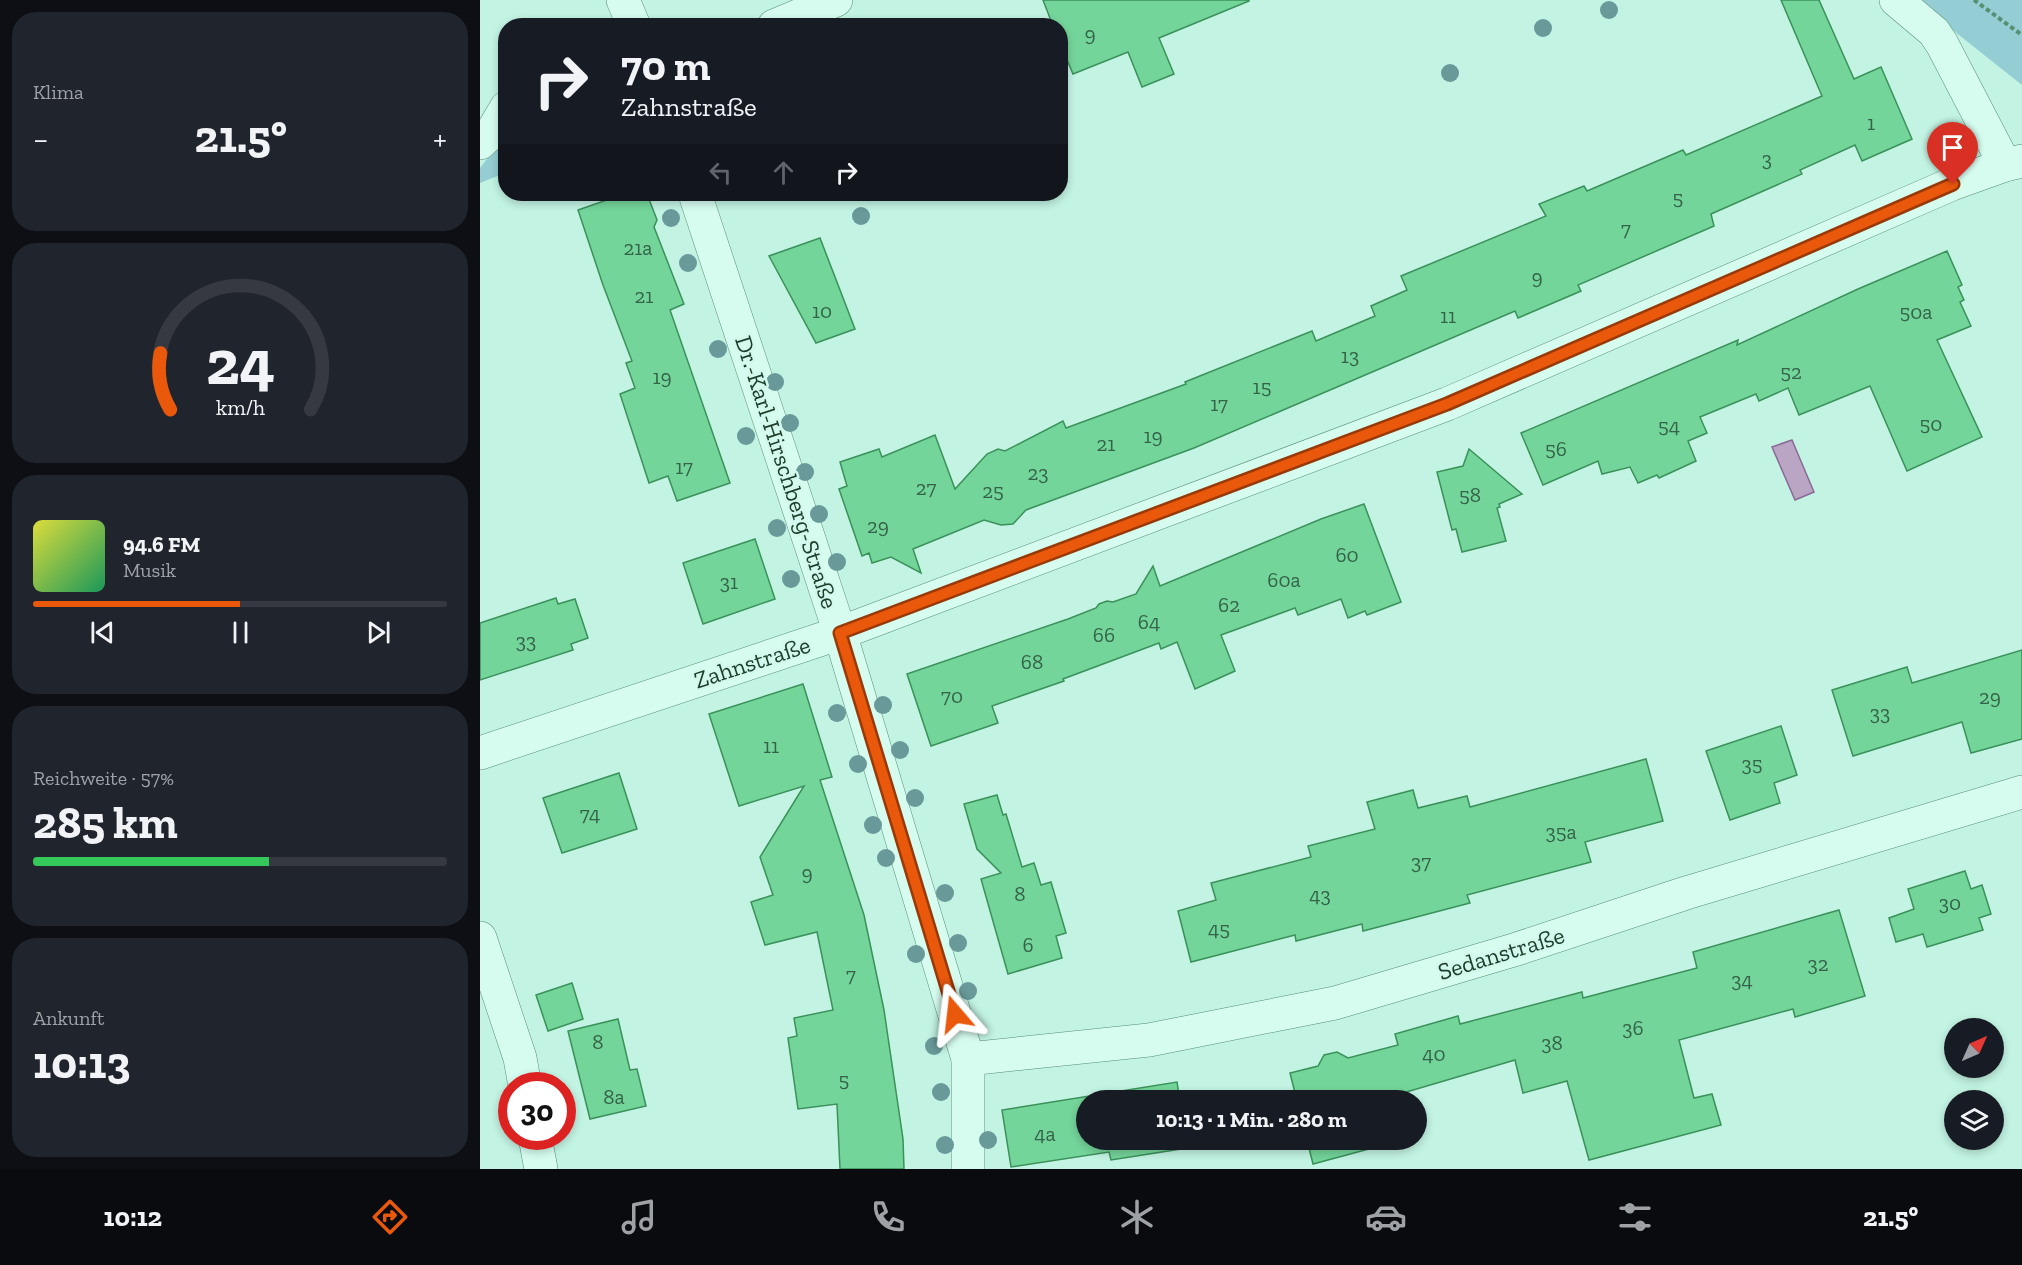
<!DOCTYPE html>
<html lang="de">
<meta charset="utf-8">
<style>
body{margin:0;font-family:"Zilla Slab",serif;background:#20242c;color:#f1f3f6;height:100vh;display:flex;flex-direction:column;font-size:22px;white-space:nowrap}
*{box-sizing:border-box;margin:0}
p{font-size:20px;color:#9ea1a6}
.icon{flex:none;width:33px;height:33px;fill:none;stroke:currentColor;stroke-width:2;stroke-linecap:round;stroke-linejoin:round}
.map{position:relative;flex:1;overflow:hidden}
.details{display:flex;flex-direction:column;gap:12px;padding:12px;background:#0d0f14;width:480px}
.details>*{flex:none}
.top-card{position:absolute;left:18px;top:18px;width:570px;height:183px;border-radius:24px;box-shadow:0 3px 9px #0003;background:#171b24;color:#f1f3f6;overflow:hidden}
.needle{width:39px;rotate:45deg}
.tools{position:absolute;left:1464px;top:1018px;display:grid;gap:12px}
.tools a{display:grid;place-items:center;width:60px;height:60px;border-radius:50%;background:#171b24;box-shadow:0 3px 9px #0003;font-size:30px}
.speed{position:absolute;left:18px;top:1072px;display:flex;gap:12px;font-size:30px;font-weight:700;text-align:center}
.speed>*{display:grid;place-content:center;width:78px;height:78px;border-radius:50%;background:#171b24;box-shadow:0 3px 9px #0003;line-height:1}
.speed .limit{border:9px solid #d22;background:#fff;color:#111}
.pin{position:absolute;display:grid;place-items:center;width:51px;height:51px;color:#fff;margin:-62px -26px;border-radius:50% 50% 50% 0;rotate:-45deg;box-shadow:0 0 6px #0007}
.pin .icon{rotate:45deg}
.me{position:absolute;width:66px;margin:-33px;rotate:343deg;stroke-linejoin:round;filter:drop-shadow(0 0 4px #0008)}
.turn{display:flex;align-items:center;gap:21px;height:126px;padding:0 24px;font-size:27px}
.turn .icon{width:78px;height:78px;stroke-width:2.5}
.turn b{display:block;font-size:42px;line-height:51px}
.lanes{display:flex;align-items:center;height:57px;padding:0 24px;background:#0003;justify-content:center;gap:30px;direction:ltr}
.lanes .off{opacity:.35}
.big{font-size:45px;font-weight:800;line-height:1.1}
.details .tile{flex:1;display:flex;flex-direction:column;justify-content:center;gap:9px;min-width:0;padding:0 21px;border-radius:24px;background:#20242c}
.details .dial{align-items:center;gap:0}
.dial svg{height:156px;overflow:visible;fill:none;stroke:#363941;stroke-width:7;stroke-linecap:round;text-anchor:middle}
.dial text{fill:#f1f3f6;stroke:none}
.song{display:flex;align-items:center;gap:18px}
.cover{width:72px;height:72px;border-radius:9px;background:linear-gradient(135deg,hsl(60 70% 55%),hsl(150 70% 35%))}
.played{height:6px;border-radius:3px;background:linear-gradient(90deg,#ea580c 50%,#363941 50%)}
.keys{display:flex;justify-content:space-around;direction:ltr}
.heat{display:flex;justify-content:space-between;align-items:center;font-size:33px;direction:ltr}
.charge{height:9px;border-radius:4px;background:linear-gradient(90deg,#34c759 57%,#363941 0)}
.trip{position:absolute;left:596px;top:1090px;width:351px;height:60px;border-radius:30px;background:#171b24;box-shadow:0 3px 9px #0003;font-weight:800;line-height:60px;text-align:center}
.menu{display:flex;height:96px;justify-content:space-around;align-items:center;background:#090b0e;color:#9ea1a6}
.menu .icon{width:42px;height:42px}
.menu .active{color:#ea580c}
.menu b{font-size:27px;color:#f1f3f6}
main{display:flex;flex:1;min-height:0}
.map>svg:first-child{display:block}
</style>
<main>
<section class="details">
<div class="tile"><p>Klima</p>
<div class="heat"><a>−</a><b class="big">21.5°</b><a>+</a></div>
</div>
<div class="tile dial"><svg viewBox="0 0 100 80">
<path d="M14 69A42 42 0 1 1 86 69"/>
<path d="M14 69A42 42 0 0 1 9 40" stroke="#ea580c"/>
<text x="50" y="56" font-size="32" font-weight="700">24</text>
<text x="50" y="72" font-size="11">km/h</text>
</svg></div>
<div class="tile">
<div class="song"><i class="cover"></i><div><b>94.6 FM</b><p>Musik</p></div></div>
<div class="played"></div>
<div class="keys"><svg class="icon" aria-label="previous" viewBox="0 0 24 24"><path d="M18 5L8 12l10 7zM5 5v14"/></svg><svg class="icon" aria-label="pause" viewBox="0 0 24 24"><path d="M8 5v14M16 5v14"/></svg><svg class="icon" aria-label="next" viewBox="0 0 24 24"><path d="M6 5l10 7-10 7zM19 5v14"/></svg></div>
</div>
<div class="tile"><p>Reichweite · 57%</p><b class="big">285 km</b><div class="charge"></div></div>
<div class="tile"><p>Ankunft</p><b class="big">10:13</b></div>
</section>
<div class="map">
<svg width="1542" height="1169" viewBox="0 0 1542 1169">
<rect width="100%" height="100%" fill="#c2f3e3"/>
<g fill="#94cdd3">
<path d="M 1435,0 L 1542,0 L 1542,85 Z"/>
<path d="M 25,136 L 25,173 L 0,183 L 0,168 Z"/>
</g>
<path fill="#bba5c5" stroke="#896a95" stroke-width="1.5" d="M 1312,440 L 1334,492 L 1315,500 L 1292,447 Z"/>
<g fill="#74d59a" stroke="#3a915a" stroke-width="1.5">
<path d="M 563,0 L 769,0 L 769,1 L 679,38 L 694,74 L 662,87 L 648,52 L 593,74 L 580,43 L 580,26 L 573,26 Z"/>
<path d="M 1301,0 L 1339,0 L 1374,79 L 1401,67 L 1432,139 L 1382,161 L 1375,145 L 1320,170 L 1322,174 L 1231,214 L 1234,226 L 1098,285 L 1101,291 L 1038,318 L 1035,311 L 714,448 L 546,510 L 533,524 L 521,525 L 504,520 L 433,549 L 441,573 L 411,557 L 392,563 L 389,553 L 382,556 L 359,489 L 367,486 L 360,462 L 399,449 L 402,457 L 455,435 L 475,489 L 507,454 L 518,449 L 525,451 L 583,421 L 586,428 L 706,384 L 705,382 L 832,331 L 836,341 L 895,316 L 891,306 L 927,290 L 921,276 L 1066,216 L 1059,204 L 1104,186 L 1107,191 L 1203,150 L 1206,155 L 1342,96 Z"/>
<path d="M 144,194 L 167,194 L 177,220 L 174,227 L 204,304 L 190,310 L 250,483 L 197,501 L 188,476 L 169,483 L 140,394 L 155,388 L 146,363 L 152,361 L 123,285 L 98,210 Z"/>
<path d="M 340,238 L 375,329 L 336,343 L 289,256 Z"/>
<path d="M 1467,251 L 1482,285 L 1478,287 L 1484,300 L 1480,302 L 1491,326 L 1457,340 L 1502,437 L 1427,471 L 1390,386 L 1319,415 L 1308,388 L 1279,401 L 1276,394 L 1220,417 L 1227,433 L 1208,441 L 1216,461 L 1179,478 L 1177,475 L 1158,483 L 1150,467 L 1122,474 L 1118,461 L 1063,485 L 1041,433 L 1258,340 L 1257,345 L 1378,289 Z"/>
<path d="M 989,449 L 1042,494 L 1019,504 L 1020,507 L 1017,508 L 1026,541 L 982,552 L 976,529 L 972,530 L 957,472 L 983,466 Z"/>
<path d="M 884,504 L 921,602 L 887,615 L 885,611 L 868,618 L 861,599 L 818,615 L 815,608 L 741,635 L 755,671 L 715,689 L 697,642 L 681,649 L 679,643 L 583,679 L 584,681 L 512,706 L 518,723 L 451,746 L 427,674 L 588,619 L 616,608 L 619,604 L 627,601 L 633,602 L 656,594 L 673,566 L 680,586 L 841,519 Z"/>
<path d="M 275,539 L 295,599 L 223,624 L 203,563 Z"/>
<path d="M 76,598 L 78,604 L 95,599 L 108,638 L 91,644 L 93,650 L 0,680 L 0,623 Z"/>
<path d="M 1542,650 L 1542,739 L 1491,753 L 1482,722 L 1373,756 L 1352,690 L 1427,667 L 1432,683 Z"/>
<path d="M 323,684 L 352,777 L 340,780 L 384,915 L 404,1010 L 423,1139 L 424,1169 L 360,1169 L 357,1104 L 318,1109 L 308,1038 L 317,1036 L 314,1018 L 353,1010 L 337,932 L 285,945 L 271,902 L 293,895 L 280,857 L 324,786 L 259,806 L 229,714 Z"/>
<path d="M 1301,726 L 1317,775 L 1294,783 L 1300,803 L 1250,820 L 1226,751 Z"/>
<path d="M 1166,759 L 1183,821 L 1105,842 L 1111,862 L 987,895 L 990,903 L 883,931 L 882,924 L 816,941 L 815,935 L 711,962 L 698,911 L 736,900 L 731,883 L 831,857 L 828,846 L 895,829 L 887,802 L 933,790 L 938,808 L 987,796 L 990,807 Z"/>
<path d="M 139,773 L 157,829 L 82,853 L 63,798 Z"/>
<path d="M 517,795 L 523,815 L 526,814 L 542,867 L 554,863 L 561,885 L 571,882 L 586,933 L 576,936 L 582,958 L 528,974 L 501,879 L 521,873 L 497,849 L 484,804 Z"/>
<path d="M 1485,871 L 1491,889 L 1502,885 L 1511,914 L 1499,918 L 1503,930 L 1447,947 L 1443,934 L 1416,942 L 1409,918 L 1434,909 L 1428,889 Z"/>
<path d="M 1359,910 L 1385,996 L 1315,1017 L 1313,1009 L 1199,1040 L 1214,1098 L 1232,1094 L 1241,1125 L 1109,1160 L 1087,1081 L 1043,1093 L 1035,1060 L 896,1101 L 817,1101 L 810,1073 L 838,1066 L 844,1055 L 857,1052 L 868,1058 L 918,1045 L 915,1034 L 978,1016 L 980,1024 L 1102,992 L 1103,998 L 1217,968 L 1213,952 Z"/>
<path d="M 92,983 L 103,1019 L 68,1031 L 56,995 Z"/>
<path d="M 138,1019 L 150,1070 L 157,1069 L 166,1106 L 110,1119 L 88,1031 Z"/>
<path d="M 697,1082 L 700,1101 L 606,1101 L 606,1140 L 706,1140 L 707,1148 L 631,1160 L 629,1152 L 531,1167 L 522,1110 Z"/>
<path d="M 827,1140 L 898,1140 L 900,1146 L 833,1164 Z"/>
</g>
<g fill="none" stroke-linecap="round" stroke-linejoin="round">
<defs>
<g id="street">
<path d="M 143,0 L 154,26"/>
<path d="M 1416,0 L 1454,32 L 1462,44 L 1525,165"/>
<path d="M 294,26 L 356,0"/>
<path d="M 0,143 L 12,132 L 26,108"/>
<path d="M 215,194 L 360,633 L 488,1059 L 488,1169"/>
<path d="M 0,753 L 360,633 L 967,404 L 1472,184 L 1525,165 L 1542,161"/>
<path d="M 0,938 L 40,1058 L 45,1086"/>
<path d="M 488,1059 L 669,1040 L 855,1003 L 1037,949 L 1206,893 L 1542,792"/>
<path d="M 55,1137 L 61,1169"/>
</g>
</defs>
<use href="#street" stroke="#578f73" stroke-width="34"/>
<path stroke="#578f73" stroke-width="4" stroke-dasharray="4.5 3" stroke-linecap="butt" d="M 1494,0 L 1542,35"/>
<use href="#street" stroke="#d6fcf0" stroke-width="33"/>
</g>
<g fill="#699999">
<circle cx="1129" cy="10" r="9"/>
<circle cx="1063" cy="28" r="9"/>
<circle cx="970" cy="73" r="9"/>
<circle cx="381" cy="216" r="9"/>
<circle cx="191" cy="218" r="9"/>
<circle cx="208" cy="263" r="9"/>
<circle cx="238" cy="349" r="9"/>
<circle cx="295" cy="382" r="9"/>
<circle cx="310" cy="423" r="9"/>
<circle cx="266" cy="436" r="9"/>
<circle cx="325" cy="472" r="9"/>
<circle cx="339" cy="514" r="9"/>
<circle cx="297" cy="528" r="9"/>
<circle cx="357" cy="562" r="9"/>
<circle cx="311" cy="579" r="9"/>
<circle cx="403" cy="705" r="9"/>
<circle cx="357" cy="713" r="9"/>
<circle cx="420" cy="750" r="9"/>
<circle cx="378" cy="764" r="9"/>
<circle cx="435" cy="798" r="9"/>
<circle cx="393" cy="825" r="9"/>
<circle cx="406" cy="858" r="9"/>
<circle cx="465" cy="893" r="9"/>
<circle cx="478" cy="943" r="9"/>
<circle cx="436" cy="954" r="9"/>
<circle cx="488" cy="991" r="9"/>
<circle cx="454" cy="1046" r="9"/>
<circle cx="461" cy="1092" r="9"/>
<circle cx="508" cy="1140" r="9"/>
<circle cx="465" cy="1145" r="9"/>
</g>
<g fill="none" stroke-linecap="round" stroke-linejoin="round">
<defs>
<path id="route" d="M 475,1014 L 360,633 L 967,404 L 1473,184"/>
</defs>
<use href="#route" stroke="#983908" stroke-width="15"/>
<use href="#route" stroke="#ea580c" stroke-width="10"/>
</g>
<g text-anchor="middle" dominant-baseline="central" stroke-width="5" stroke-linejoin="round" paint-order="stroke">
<g font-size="21" fill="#336348">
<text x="610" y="33">9</text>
<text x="1391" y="122">1</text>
<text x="1287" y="158">3</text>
<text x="1198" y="197">5</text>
<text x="1146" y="228">7</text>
<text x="158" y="247">21a</text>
<text x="1057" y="276">9</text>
<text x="164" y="295">21</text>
<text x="342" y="310">10</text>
<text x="1436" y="311">50a</text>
<text x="968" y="315">11</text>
<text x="870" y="355">13</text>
<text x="1311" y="371">52</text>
<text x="182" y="376">19</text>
<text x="782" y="386">15</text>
<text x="739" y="403">17</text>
<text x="1451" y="423">50</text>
<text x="1189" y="425">54</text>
<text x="673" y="435">19</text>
<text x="626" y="443">21</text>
<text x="1076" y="448">56</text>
<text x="204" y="466">17</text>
<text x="558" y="472">23</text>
<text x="446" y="487">27</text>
<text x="513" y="490">25</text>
<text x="990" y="494">58</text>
<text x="398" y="525">29</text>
<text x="867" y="554">60</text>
<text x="804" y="579">60a</text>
<text x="249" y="581">31</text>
<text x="749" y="604">62</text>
<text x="669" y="621">64</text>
<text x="624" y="634">66</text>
<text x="46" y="640">33</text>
<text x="552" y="661">68</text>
<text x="472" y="695">70</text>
<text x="1510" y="696">29</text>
<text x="1400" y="712">33</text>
<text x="291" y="745">11</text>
<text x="1272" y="763">35</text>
<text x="110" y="813">74</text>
<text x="1081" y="831">35a</text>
<text x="941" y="861">37</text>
<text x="327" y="872">9</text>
<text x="540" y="893">8</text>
<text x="840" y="894">43</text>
<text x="1470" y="902">30</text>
<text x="739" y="928">45</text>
<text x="548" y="944">6</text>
<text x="1338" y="963">32</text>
<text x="371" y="974">7</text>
<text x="1262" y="979">34</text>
<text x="1153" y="1027">36</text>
<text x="118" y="1041">8</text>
<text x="1072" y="1042">38</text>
<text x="954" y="1053">40</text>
<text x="364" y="1079">5</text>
<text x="134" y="1096">8a</text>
<text x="565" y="1133">4a</text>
</g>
<g font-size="24" fill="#1d3d2c" stroke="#d3f9ed">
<text transform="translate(307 472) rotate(72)">Dr.-Karl-Hirschberg-Straße</text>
<text transform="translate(272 662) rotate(-18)">Zahnstraße</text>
<text transform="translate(1021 953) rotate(-17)">Sedanstraße</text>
</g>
</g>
</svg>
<div class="tools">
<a><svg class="needle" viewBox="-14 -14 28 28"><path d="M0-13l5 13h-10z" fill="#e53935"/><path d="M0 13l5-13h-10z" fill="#9ea1a6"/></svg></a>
<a><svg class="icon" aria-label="layers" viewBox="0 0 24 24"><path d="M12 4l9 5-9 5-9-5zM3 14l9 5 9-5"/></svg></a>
</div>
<div class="speed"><div class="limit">30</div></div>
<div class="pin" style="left:1473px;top:184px;background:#d93025"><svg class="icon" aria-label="arrive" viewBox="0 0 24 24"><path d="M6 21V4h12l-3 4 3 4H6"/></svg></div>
<svg class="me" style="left:475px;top:1014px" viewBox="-20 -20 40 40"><path d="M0-17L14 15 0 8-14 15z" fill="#ea580c" stroke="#fff" stroke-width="4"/></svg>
<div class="trip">10:13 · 1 Min. · 280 m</div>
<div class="top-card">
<div class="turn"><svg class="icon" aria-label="right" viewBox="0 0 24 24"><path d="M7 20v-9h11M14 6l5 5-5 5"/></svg><div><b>70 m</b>Zahnstraße</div></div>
<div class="lanes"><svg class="icon off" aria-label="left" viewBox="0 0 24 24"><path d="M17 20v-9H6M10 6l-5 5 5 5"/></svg><svg class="icon off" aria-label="ahead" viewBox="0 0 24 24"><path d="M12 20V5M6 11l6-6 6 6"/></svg><svg class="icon" aria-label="right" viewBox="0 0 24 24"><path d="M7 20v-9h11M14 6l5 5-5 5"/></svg></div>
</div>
</div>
</main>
<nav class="menu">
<b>10:12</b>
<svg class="icon active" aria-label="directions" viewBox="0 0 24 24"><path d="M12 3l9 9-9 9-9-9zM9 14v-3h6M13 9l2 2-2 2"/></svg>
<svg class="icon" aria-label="music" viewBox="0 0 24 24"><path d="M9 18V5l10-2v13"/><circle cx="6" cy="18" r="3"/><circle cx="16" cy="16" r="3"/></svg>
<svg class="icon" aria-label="phone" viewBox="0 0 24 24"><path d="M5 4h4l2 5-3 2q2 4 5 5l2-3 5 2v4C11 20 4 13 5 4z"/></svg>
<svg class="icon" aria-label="climate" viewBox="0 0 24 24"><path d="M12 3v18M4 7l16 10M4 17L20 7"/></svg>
<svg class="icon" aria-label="car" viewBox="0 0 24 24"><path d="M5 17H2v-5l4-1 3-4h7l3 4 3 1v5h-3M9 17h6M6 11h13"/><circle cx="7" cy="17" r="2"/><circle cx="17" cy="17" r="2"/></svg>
<svg class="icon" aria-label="filters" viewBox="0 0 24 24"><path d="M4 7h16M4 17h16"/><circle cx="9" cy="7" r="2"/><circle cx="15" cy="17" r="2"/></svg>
<b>21.5°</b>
</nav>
